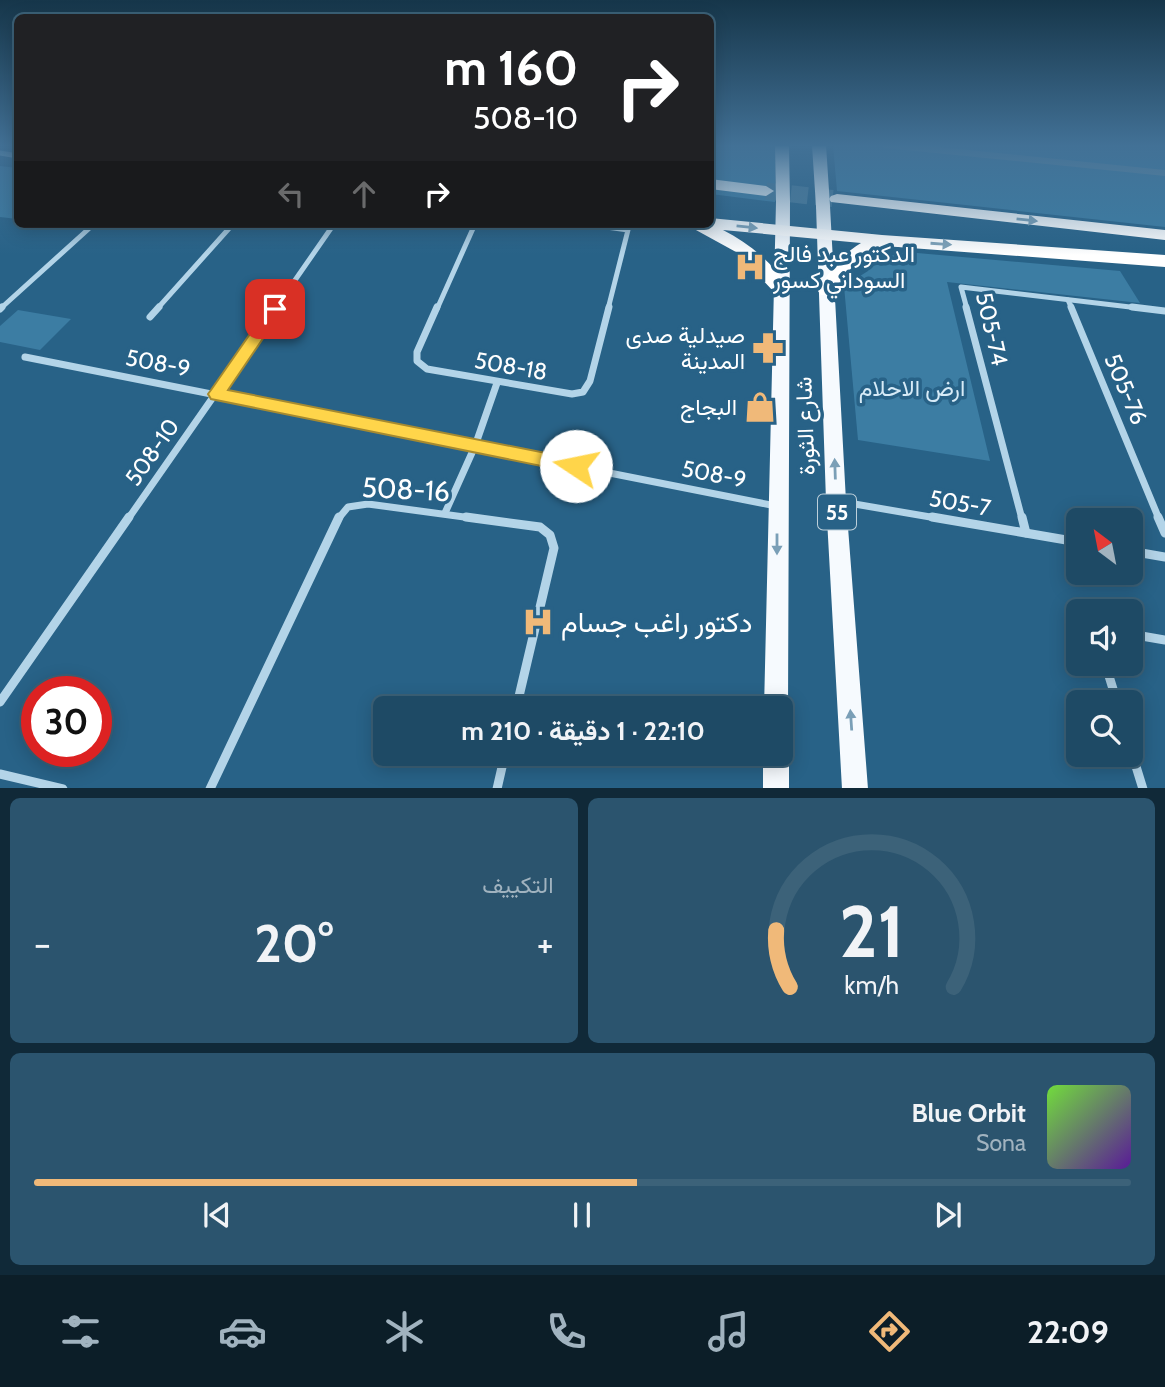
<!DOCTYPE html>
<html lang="ar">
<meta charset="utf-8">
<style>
body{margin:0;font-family:Cabin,Vazirmatn,sans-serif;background:#2b546e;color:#f1f3f6;direction:rtl;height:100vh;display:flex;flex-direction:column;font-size:26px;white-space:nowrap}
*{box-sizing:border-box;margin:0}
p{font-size:23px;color:#a1b3bf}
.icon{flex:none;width:38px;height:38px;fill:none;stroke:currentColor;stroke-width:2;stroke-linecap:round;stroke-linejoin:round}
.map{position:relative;height:788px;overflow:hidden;direction:ltr}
.details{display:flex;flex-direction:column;gap:10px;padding:10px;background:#102938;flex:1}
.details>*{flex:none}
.banner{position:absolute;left:14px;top:14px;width:700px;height:214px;border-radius:10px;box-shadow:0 4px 18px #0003,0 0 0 2px #3c6279;direction:rtl;background:#202124;color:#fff;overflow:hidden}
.needle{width:46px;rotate:328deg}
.tools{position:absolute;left:1066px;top:508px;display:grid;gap:14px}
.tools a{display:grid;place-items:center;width:77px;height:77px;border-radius:10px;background:#1e4a65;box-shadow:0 4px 18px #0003,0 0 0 2px #3c6279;font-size:35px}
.speed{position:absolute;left:21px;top:676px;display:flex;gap:14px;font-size:35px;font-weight:700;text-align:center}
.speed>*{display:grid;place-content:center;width:91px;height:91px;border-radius:50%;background:#1e4a65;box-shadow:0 4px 18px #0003,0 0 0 2px #3c6279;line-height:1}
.speed .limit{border:10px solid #d22;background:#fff;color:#111}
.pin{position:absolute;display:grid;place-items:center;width:60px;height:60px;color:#fff;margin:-30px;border-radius:14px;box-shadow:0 4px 10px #0006}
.me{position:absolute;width:77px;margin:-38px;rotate:281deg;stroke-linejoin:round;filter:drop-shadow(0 0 5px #0008)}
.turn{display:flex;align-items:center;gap:24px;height:147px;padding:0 21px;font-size:32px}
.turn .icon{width:91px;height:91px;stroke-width:2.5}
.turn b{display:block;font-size:49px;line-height:60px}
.lanes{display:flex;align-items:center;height:66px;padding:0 21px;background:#0003;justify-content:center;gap:35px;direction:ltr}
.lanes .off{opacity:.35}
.big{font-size:52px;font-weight:700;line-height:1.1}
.details .widget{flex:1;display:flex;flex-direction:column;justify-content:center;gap:10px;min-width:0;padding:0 24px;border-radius:10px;background:#2b546e}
.details .dial{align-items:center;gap:0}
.dial svg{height:182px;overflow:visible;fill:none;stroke:#3c6279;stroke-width:7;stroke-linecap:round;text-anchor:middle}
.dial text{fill:#f1f3f6;stroke:none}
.song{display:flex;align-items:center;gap:21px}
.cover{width:84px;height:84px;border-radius:10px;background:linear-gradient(135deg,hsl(100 70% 55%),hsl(270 70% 35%))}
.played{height:7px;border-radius:4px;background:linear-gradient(90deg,#f0b979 55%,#3c6279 55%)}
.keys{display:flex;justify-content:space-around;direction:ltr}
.heat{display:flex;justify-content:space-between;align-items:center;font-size:38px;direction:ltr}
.details .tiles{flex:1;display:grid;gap:10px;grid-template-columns:1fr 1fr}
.widget:last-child{grid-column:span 2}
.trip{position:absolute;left:373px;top:696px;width:420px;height:70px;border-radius:10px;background:#1e4a65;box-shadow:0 4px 18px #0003,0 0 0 2px #3c6279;font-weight:700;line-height:70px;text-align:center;direction:rtl}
.tabs{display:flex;height:112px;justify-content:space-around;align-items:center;background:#0c1e28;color:#a1b3bf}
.tabs .icon{width:49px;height:49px}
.tabs .active{color:#f0b979}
.tabs b{font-size:32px;color:#f1f3f6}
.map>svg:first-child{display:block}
</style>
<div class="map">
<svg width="1165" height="789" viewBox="0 0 1165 789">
<rect width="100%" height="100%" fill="#286287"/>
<g fill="#3c7da3">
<path d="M 711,145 L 775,145 L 775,202 L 711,194 Z"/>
<path d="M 833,145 L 1165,145 L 1165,227 L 837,191 Z"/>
<path d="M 0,166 L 17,168 L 17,219 L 0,217 Z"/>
<path d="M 906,252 L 1120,271 L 1140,303 L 947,282 L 990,461 L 858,440 L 844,286 L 868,271 L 869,261 Z"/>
<path d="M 18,310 L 71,319 L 40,350 L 0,342 L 0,326 Z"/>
</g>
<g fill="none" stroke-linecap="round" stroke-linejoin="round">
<path fill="#668ca5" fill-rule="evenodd" d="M 880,145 L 919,145 L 1165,170 L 1165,176 L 885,148 Z"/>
<path stroke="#487a99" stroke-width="17" stroke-dasharray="17 8" stroke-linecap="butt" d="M 766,191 L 837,199"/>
<g stroke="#b3d4e8" stroke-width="5">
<path d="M 0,153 L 18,156"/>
<path d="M 585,224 L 628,230 L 608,309"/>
<path d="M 1068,300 L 1072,309"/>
<path d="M 0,309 L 94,224"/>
<path d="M 157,309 L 233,224"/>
<path d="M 275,309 L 334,224"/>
<path d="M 437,309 L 475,224"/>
<path d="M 967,309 L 961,287 L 1147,309"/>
</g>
<g stroke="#b3d4e8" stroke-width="7">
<path d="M 437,307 L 417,352 L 417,361 L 427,369 L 572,394 L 583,392 L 590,381 L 609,307"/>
<path d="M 966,307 L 1022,519"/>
<path d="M 1071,307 L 1159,519"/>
<path d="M 1132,307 L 1165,311"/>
<path d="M 0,309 L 2,307"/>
<path d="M 150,317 L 159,307"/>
<path d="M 25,357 L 776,506"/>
<path d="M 837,501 L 942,519"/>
<path d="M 445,513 L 475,446 L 497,383"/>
<path d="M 128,519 L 276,307"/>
<path d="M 338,519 L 348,507 L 368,504 L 479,519"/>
</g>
<g stroke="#b3d4e8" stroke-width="9">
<path d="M 466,517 L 540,527 L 550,535 L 554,548 L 516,709"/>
<path d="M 932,517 L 1078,542"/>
<path d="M 1022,517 L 1026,533"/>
<path d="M 1158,517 L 1165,533"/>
<path d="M 1130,551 L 1165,557"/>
<path d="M 1130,634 L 1165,640"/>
<path d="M 1105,663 L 1117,702"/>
<path d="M 0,702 L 129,517"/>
<path d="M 1130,747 L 1143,789"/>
<path d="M 0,774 L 63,789"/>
<path d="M 210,789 L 339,517"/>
<path d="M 497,789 L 505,754"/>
</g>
<g fill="#f6fafe" fill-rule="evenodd">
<path d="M 783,198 L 790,202 L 788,709 L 785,718 L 780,719 L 780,709 L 764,709 L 776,202 Z"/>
<path d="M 823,202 L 830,206 L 846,501 L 868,789 L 842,789 L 826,501 L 816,206 Z"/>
<path d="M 780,743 L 785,745 L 789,754 L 789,789 L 763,789 L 763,754 L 780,754 Z"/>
</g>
<g fill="#fff" fill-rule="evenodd">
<path d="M 710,179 L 766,186 L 774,191 L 766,196 L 710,189 Z"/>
<path d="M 837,194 L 1165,230 L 1165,240 L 831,202 L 829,199 L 831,196 Z"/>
<path d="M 710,218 L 882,235 L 1165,255 L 1165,267 L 884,246 L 854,264 L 833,295 L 821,295 L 818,291 C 829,271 841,255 861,243 L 723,230 C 749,243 773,263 789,288 L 786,292 L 774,292 L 736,252 L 685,224 L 710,224 Z"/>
</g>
<g stroke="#f6fafe" stroke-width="14">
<path d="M 782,145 L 783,202"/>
<path d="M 819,145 L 823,206"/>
</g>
</g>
<defs><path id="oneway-solid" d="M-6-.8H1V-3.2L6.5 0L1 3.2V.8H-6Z" transform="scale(1.75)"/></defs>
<g fill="#7ea1b7">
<use href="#oneway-solid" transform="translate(1027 220) rotate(6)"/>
<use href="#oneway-solid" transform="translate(747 227) rotate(6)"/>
<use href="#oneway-solid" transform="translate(941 244) rotate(4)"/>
</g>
<g fill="#7a9fb7">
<use href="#oneway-solid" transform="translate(835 469) rotate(-92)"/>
<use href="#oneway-solid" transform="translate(777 544) rotate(90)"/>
<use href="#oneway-solid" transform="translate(851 720) rotate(-94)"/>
</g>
<linearGradient id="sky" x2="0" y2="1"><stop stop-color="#16364a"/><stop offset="0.57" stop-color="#427196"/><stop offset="1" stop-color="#427196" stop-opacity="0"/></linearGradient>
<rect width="1165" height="255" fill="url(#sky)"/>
<path fill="#ffd54a" stroke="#a68a30" stroke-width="2" d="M 275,304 L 283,309 L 228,390 L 576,459 L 582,461 L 584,466 L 582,471 L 576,473 L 211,399 L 208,394 L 211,390 L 270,305 Z"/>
<defs>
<symbol id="hospital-bare" viewBox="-9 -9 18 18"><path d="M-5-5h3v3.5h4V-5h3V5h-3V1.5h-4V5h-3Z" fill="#f0b979" stroke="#286287" stroke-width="2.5" paint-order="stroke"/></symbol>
<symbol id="pharmacy-bare" viewBox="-9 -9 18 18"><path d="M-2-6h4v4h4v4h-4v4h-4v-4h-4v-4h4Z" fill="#f0b979" stroke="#286287" stroke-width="2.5" paint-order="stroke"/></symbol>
<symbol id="shop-bare" viewBox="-9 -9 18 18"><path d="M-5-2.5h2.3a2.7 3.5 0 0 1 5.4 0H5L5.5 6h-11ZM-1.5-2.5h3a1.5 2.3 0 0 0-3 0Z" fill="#f0b979" stroke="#286287" stroke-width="2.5" paint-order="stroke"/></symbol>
</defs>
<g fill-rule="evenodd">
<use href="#hospital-bare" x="728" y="245" width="44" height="44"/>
<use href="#pharmacy-bare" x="746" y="326" width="44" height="44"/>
<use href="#shop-bare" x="738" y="385" width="44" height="44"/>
<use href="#hospital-bare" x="516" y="600" width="44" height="44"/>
</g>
<g text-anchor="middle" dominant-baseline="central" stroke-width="7" stroke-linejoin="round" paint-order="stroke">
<rect fill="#286287" stroke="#bed0db" stroke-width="2" x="818" y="494.5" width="38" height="35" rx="5"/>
<g font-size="21" font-weight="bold" fill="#fff">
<text x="837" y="512">55</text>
</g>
<g font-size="23" fill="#fff" stroke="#286287" text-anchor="end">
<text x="773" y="254" text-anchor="start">الدكتور عبد فالح<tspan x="773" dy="26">السوداني كسور</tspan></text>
<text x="745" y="335">صيدلية صدى<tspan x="745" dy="26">المدينة</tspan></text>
<text x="737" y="407">البجاج</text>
</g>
<g font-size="23" fill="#fff" stroke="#286287">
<text transform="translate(992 329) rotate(77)">505-74</text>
<text transform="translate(158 363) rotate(11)">508-9</text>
<text transform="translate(511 366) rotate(10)">508-18</text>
<text transform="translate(1126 389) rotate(67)">505-76</text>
<text transform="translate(805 426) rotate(-92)">شارع الثورة</text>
<text transform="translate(152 452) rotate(-55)">508-10</text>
<text transform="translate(714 474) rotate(11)">508-9</text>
<text transform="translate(960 503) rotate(10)">505-7</text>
</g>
<g font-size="23" fill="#d7ebf7" stroke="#286287">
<text x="912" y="388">ارض الاحلام</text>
</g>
<g font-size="28" fill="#fff" stroke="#286287">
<text transform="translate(406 489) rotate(3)">508-16</text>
</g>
<g font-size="28" fill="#fff" stroke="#286287" text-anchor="start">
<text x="561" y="622">دكتور راغب جسام</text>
</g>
</g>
</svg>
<div class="tools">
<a><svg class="needle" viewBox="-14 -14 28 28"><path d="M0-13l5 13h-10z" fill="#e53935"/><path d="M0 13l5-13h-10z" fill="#a1b3bf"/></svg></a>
<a><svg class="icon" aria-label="sound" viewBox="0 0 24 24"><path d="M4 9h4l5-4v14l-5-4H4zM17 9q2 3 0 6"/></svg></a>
<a><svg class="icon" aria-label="search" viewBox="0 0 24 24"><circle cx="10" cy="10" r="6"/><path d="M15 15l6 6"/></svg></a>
</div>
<div class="speed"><div class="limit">30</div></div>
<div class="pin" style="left:275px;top:309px;background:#d93025"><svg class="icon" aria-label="arrive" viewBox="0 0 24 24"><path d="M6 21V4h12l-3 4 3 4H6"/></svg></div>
<svg class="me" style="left:576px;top:466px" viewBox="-20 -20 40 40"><circle r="19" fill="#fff"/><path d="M0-13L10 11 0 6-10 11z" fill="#ffd54a"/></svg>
<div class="trip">22:10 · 1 دقيقة · 210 m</div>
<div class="banner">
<div class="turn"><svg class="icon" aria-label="right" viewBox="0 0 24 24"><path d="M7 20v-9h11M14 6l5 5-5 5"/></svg><div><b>160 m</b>508-10</div></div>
<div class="lanes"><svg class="icon off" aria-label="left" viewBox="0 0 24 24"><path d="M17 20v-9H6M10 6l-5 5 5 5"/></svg><svg class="icon off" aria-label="ahead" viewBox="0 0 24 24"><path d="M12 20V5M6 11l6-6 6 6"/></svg><svg class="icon" aria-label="right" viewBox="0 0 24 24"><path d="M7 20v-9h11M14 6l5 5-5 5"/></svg></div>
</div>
</div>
<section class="details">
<div class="tiles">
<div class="widget dial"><svg viewBox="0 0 100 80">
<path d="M14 69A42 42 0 1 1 86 69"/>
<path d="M14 69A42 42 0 0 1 8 44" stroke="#f0b979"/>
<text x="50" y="56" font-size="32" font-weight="700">21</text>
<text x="50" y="72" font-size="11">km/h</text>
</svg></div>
<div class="widget"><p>التكييف</p>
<div class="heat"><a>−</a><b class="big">20°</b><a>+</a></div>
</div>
<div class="widget">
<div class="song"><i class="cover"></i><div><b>Blue Orbit</b><p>Sona</p></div></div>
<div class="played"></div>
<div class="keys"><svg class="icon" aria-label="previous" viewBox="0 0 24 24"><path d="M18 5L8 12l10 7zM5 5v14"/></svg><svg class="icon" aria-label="pause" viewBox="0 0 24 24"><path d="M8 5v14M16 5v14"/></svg><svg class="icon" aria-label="next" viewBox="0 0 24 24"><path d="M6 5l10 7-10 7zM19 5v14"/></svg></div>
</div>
</div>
</section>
<nav class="tabs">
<b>22:09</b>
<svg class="icon active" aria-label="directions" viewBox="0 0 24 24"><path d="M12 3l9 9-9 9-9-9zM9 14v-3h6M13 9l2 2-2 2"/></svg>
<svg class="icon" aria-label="music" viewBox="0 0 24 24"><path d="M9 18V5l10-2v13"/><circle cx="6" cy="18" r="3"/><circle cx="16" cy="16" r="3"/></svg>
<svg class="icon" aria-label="phone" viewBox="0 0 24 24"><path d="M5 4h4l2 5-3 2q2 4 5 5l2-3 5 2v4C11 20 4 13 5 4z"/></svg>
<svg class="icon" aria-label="climate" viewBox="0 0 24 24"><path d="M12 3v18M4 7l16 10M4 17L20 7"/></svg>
<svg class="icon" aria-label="car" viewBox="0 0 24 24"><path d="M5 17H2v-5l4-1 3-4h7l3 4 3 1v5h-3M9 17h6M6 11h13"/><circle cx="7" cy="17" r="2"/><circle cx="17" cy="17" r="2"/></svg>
<svg class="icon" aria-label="filters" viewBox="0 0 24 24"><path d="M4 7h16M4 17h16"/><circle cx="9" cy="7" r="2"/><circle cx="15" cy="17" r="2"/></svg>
</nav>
